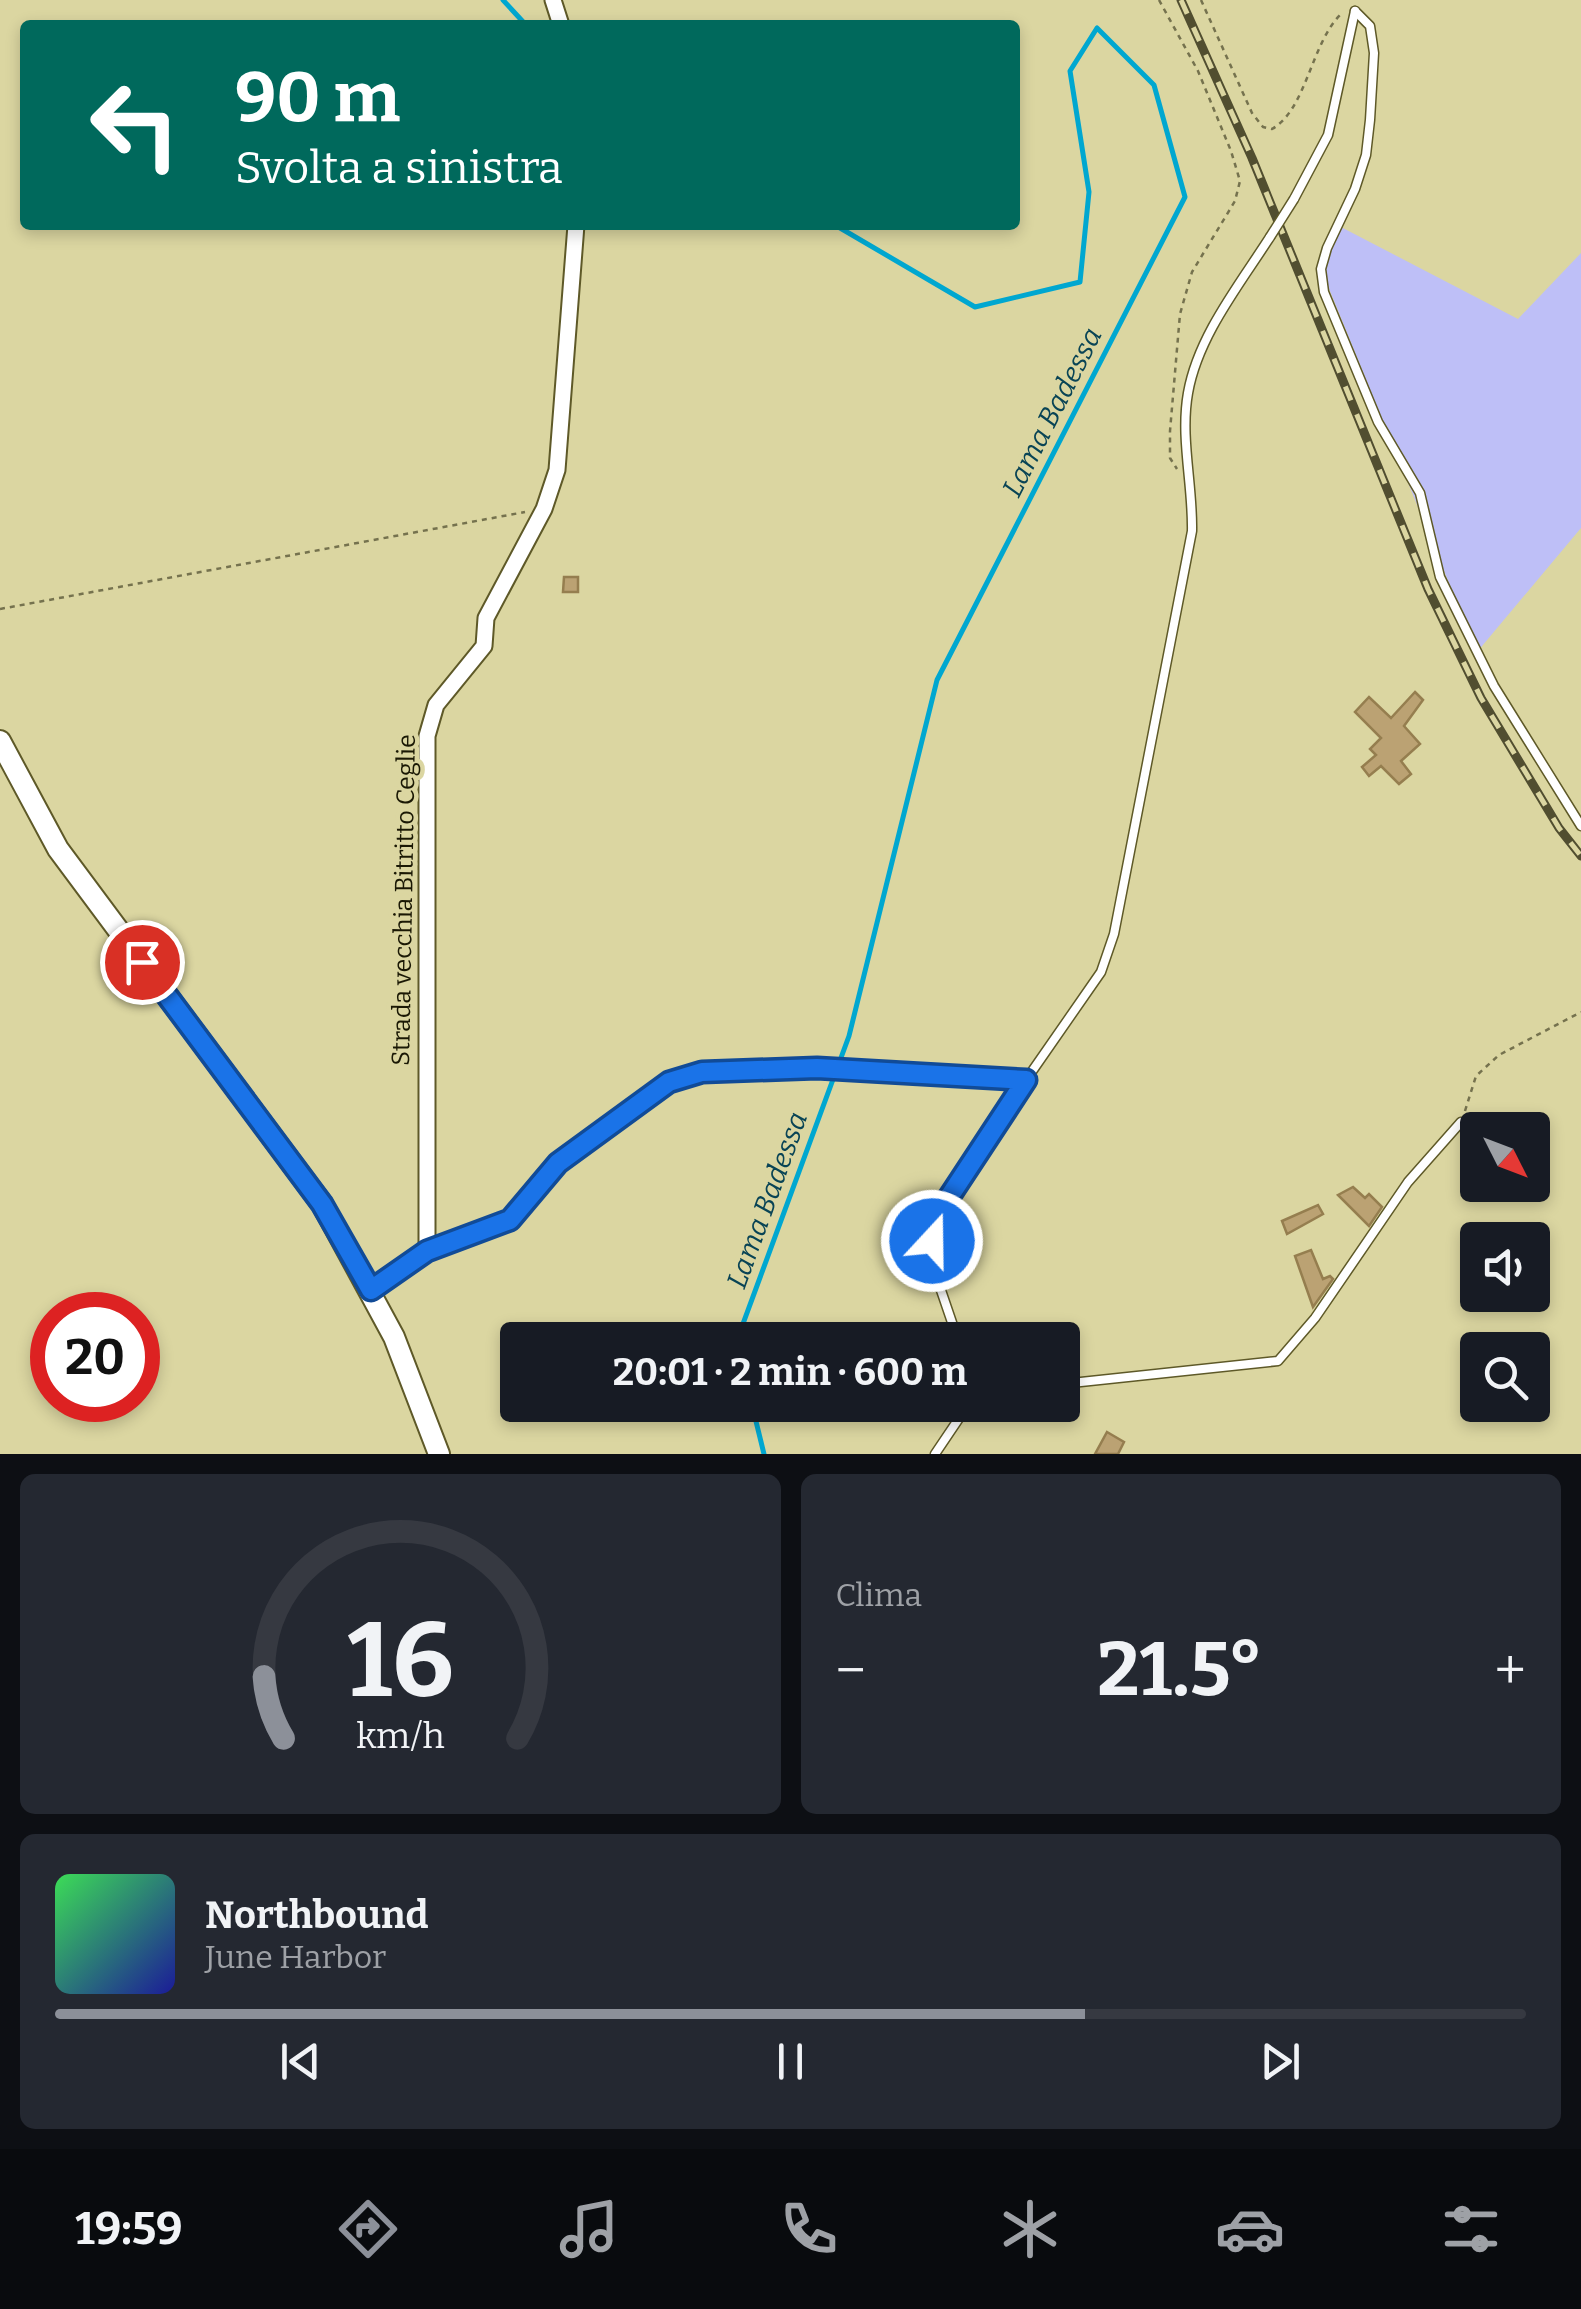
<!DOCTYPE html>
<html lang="it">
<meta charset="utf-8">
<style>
body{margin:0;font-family:Bitter,serif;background:#242831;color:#f1f3f6;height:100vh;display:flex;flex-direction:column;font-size:38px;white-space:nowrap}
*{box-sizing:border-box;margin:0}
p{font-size:32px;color:#9ea1a6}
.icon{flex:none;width:55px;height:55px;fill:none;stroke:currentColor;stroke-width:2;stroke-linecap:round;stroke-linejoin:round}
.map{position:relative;height:1454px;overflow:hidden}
.details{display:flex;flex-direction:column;gap:20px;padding:20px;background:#0d0f14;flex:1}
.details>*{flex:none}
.top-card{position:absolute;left:20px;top:20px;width:1000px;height:210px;border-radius:10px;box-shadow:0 5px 15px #0003;background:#00695c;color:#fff;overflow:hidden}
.needle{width:65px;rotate:132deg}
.tools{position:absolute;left:1460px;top:1112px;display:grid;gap:20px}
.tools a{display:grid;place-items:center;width:90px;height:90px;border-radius:10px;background:#171b24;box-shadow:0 5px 15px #0003;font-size:50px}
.speed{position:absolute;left:30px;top:1292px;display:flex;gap:20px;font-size:50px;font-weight:700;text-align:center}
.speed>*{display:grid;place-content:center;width:130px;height:130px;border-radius:50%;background:#171b24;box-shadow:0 5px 15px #0003;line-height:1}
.speed .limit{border:15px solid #d22;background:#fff;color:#111}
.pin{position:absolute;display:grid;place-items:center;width:85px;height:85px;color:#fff;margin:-42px;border:5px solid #fff;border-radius:50%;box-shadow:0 2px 10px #0007}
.me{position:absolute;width:110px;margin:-55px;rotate:21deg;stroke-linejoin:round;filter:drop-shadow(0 0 8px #0008)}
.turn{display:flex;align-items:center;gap:35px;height:210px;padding:0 50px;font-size:45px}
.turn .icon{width:130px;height:130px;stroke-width:2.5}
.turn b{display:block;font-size:70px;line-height:85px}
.big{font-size:75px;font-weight:700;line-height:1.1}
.details .widget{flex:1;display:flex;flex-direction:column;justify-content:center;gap:15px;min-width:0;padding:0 35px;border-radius:15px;background:#242831}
.details .dial{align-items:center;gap:0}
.dial svg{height:260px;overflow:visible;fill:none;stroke:#363941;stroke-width:7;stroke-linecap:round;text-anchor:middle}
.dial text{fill:#f1f3f6;stroke:none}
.song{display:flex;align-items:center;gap:30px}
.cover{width:120px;height:120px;border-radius:15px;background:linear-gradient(135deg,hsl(130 70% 55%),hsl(240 70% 35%))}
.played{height:10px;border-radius:5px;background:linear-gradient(90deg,#8c9099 70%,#363941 70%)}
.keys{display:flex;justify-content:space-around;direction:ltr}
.heat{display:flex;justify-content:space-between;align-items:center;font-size:55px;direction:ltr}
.details .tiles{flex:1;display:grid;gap:20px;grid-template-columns:1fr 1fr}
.widget:last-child{grid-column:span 2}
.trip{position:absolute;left:500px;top:1322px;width:580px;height:100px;border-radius:10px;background:#171b24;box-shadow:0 5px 15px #0003;font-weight:700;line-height:100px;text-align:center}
.tab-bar{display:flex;height:160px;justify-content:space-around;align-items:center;background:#090b0e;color:#9ea1a6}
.tab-bar .icon{width:70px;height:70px}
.tab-bar .active{color:#8c9099}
.tab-bar b{font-size:45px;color:#f1f3f6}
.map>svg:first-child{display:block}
</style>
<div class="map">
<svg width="1581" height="1454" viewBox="0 0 1581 1454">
<rect width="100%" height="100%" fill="#dbd6a1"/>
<path fill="#bebff7" d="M 1339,226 L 1518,319 L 1581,253 L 1581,528 L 1477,652 L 1321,269 Z"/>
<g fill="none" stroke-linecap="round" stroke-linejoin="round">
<g stroke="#00a7d0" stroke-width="5">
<path d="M 503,0 L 526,25"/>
<path d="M 737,1340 L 849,1036 L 937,680 L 1185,197 L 1154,85 L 1097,28 L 1070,71 L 1089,192 L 1080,282 L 975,307 L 835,225"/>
<path d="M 752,1405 L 764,1454"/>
</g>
</g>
<g fill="#bba273" stroke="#957e4f" stroke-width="2.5">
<path d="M 564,577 L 578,577 L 578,592 L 563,592 Z"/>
<path d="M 1415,692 L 1423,700 L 1404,726 L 1420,744 L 1401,761 L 1411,774 L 1399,784 L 1381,766 L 1369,776 L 1362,767 L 1376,755 L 1370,749 L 1381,738 L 1355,712 L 1369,697 L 1391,718 Z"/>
<path d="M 1353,1187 L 1365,1198 L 1369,1194 L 1382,1207 L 1369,1226 L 1338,1195 Z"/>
<path d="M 1318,1205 L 1323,1214 L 1287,1234 L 1282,1221 Z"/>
<path d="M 1311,1250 L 1323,1279 L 1330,1276 L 1333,1279 L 1313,1307 L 1295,1256 Z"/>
<path d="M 1107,1432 L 1124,1442 L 1118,1454 L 1095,1454 Z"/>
</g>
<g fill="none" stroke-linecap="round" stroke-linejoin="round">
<defs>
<g id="service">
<path d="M 1355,11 L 1370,26 L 1374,53 L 1370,120 L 1366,155 L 1355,189 L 1327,248 L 1321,269 L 1324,292 L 1378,422 L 1420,493 L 1440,577 L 1494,686 L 1581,826"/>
<path d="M 1294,199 L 1328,135 L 1355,11"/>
<path d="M 372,1289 L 427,1251 L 510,1220 L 558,1163 L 669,1082 L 702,1072 L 817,1068 L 1026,1080"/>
<path d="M 958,1340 L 931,1261 L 934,1220 L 1026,1080 L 1101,972 L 1114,934 L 1192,531 C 1193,485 1180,438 1188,393 C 1198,336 1240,284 1270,237"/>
<path d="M 1062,1384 L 1278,1361 L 1315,1318 L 1408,1182 L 1461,1122"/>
<path d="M 935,1454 L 968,1405"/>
</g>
<g id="minor">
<path d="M 553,0 L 561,25"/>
<path d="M 427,1251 L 427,736 L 436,705 L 484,646 L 486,618 L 544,509 L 557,470 L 576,225"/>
</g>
<path id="secondary" d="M 0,741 L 58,849 L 322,1204 L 394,1337 L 439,1454"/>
</defs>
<use href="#service" stroke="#5e5928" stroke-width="11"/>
<use href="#minor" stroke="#5e5928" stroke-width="19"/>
<use href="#secondary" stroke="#5e5928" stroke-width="24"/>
<g stroke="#75724e" stroke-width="2.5" stroke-dasharray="5 5" stroke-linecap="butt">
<path d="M 1159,0 L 1198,71 L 1231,151 L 1240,181 L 1235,201 L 1192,272 L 1180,314 L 1170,431 L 1170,458 L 1177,469"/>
<path d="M 1201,0 L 1252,113 L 1263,127 L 1272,129 C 1307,109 1311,42 1342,13"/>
<path d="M 0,609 L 525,512"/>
<path d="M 1465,1111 L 1476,1076 L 1499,1055 L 1581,1012"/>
</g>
<use href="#service" stroke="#fff" stroke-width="8"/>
<use href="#minor" stroke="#fff" stroke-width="15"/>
<use href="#secondary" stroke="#fff" stroke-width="20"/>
<defs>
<path id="rail" d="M 1181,0 L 1252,158 L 1428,589 L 1481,698 L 1559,828 L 1581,856"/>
</defs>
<use href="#rail" stroke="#514e30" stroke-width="9"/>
<use href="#rail" stroke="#dbd6a1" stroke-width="5" stroke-dasharray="15" stroke-linecap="butt"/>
<defs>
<path id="service-bridge" d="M 1270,237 L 1294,199"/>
</defs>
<use href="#service-bridge" stroke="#5e5928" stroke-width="11" stroke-linecap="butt"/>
<use href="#service-bridge" stroke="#fff" stroke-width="8"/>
</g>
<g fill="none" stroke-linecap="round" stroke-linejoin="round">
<defs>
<path id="route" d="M 142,962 L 322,1204 L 371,1290 L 427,1251 L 510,1220 L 558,1163 L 669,1082 L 702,1072 L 817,1068 L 1026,1080 L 934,1220 L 932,1241"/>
</defs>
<use href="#route" stroke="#114b97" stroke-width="25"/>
<use href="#route" stroke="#1a73e8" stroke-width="18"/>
</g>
<g text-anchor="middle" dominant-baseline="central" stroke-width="9" stroke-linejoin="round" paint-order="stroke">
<g font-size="25" fill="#1a1804" stroke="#dbd6a1">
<text transform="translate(404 900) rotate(-89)">Strada vecchia Bitritto Ceglie</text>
</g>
<g font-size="28" font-style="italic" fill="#094455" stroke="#dbd6a1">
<text transform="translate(1052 412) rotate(-63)">Lama Badessa</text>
<text transform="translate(767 1200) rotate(-70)">Lama Badessa</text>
</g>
</g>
</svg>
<div class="tools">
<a><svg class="needle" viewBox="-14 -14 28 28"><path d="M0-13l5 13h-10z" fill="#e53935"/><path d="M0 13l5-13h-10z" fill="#9ea1a6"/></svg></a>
<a><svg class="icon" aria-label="sound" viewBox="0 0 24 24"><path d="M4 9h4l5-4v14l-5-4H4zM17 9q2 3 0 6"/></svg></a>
<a><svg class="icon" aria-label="search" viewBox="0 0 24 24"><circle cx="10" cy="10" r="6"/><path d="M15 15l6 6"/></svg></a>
</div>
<div class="speed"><div class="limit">20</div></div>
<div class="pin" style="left:142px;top:962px;background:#d93025"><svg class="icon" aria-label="arrive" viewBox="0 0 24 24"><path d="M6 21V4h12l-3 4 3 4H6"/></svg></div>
<svg class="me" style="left:932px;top:1241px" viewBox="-20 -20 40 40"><circle r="17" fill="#1a73e8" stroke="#fff" stroke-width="3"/><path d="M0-11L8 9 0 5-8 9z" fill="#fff"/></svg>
<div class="trip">20:01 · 2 min · 600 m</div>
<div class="top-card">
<div class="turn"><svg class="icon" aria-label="left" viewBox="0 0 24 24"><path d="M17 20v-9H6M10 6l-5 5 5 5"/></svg><div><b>90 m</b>Svolta a sinistra</div></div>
</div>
</div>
<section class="details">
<div class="tiles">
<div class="widget dial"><svg viewBox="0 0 100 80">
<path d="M14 69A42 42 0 1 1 86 69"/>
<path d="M14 69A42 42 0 0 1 8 50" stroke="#8c9099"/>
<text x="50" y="56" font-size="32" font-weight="700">16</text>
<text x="50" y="72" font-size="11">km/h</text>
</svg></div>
<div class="widget"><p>Clima</p>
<div class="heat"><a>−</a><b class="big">21.5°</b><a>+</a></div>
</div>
<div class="widget">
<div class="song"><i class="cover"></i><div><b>Northbound</b><p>June Harbor</p></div></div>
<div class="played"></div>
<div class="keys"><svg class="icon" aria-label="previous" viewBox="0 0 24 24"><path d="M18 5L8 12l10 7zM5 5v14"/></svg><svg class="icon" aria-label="pause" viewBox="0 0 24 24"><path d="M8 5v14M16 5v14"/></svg><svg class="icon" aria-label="next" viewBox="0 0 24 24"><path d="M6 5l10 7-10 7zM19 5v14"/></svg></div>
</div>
</div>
</section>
<nav class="tab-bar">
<b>19:59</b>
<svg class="icon active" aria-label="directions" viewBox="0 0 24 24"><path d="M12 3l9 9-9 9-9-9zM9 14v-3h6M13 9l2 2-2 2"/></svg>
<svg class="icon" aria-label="music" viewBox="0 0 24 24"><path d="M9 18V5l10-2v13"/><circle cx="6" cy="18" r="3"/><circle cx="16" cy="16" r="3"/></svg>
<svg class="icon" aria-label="phone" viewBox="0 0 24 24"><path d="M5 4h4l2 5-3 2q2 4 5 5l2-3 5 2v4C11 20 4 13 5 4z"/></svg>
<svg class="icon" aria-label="climate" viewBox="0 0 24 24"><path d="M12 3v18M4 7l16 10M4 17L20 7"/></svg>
<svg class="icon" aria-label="car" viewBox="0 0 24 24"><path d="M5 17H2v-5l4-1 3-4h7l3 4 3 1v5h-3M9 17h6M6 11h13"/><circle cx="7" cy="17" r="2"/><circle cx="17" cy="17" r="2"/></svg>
<svg class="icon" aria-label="filters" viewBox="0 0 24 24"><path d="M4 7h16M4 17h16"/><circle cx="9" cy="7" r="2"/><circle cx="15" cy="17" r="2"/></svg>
</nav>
